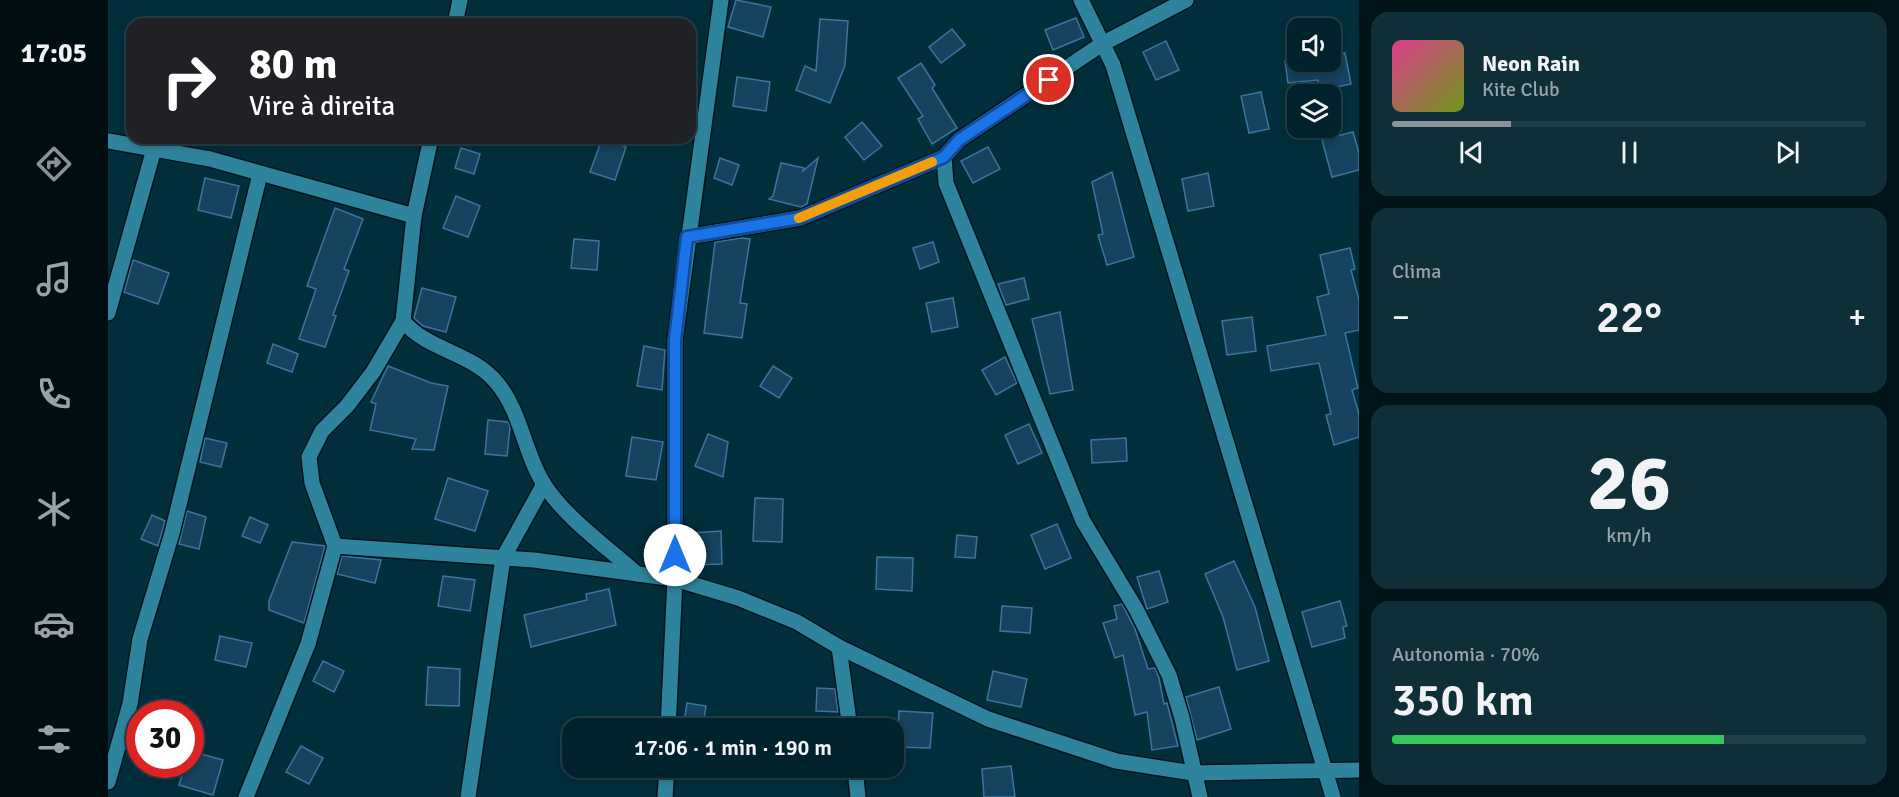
<!DOCTYPE html>
<html lang="pt">
<meta charset="utf-8">
<style>
body{margin:0;font-family:Signika,sans-serif;background:#0e2f38;color:#f1f3f6;height:100vh;display:flex;flex-direction:column;font-size:22px;white-space:nowrap}
*{box-sizing:border-box;margin:0}
p{font-size:20px;color:#95a4a9}
.icon{flex:none;width:33px;height:33px;fill:none;stroke:currentColor;stroke-width:2;stroke-linecap:round;stroke-linejoin:round}
.map{position:relative;flex:1;overflow:hidden}
.sheet{display:flex;flex-direction:column;gap:12px;padding:12px;background:#001318;width:540px}
.sheet>*{flex:none}
.banner{position:absolute;left:18px;top:18px;width:570px;height:126px;border-radius:18px;box-shadow:0 3px 9px #0003,0 0 0 2px #223f48;background:#202124;color:#fff;overflow:hidden}
.controls{position:absolute;left:1179px;top:18px;display:grid;gap:12px}
.controls a{display:grid;place-items:center;width:54px;height:54px;border-radius:12px;background:#00222c;box-shadow:0 3px 9px #0003,0 0 0 2px #223f48;font-size:30px}
.speed{position:absolute;left:18px;top:700px;display:flex;gap:12px;font-size:30px;font-weight:700;text-align:center}
.speed>*{display:grid;place-content:center;width:78px;height:78px;border-radius:50%;background:#00222c;box-shadow:0 3px 9px #0003,0 0 0 2px #223f48;line-height:1}
.speed .limit{border:9px solid #d22;background:#fff;color:#111}
.pin{position:absolute;display:grid;place-items:center;width:51px;height:51px;color:#fff;margin:-26px;border:3px solid #fff;border-radius:50%;box-shadow:0 2px 6px #0007}
.me{position:absolute;width:66px;margin:-33px;rotate:0deg;stroke-linejoin:round;filter:drop-shadow(0 0 4px #0008)}
.turn{display:flex;align-items:center;gap:21px;height:126px;padding:0 24px;font-size:27px}
.turn .icon{width:78px;height:78px;stroke-width:2.5}
.turn b{display:block;font-size:42px;line-height:51px}
.big{font-size:45px;font-weight:600;line-height:1.1}
.sheet .widget{flex:1;display:flex;flex-direction:column;justify-content:center;gap:9px;min-width:0;padding:0 21px;border-radius:18px;background:#0e2f38}
.sheet .dial{align-items:center;gap:0}
.dial b{font-size:78px;line-height:1}
.song{display:flex;align-items:center;gap:18px}
.cover{width:72px;height:72px;border-radius:9px;background:linear-gradient(135deg,hsl(330 70% 55%),hsl(80 70% 35%))}
.played{height:6px;border-radius:3px;background:linear-gradient(90deg,#8c9099 25%,#223f48 25%)}
.keys{display:flex;justify-content:space-around;direction:ltr}
.heat{display:flex;justify-content:space-between;align-items:center;font-size:33px;direction:ltr}
.charge{height:9px;border-radius:4px;background:linear-gradient(90deg,#34c759 70%,#223f48 0)}
.trip{position:absolute;left:454px;top:718px;width:342px;height:60px;border-radius:18px;background:#00222c;box-shadow:0 3px 9px #0003,0 0 0 2px #223f48;font-weight:600;line-height:60px;text-align:center}
main{display:flex;flex:1;min-height:0}
.tab-bar{display:flex;flex-direction:column;width:108px;justify-content:space-around;align-items:center;background:#000e12;color:#95a4a9}
.tab-bar .icon{width:42px;height:42px}
.tab-bar .active{color:#8c9099}
.tab-bar b{font-size:27px;color:#f1f3f6}
.map>svg:first-child{display:block}
</style>
<main>
<nav class="tab-bar">
<b>17:05</b>
<svg class="icon active" aria-label="directions" viewBox="0 0 24 24"><path d="M12 3l9 9-9 9-9-9zM9 14v-3h6M13 9l2 2-2 2"/></svg>
<svg class="icon" aria-label="music" viewBox="0 0 24 24"><path d="M9 18V5l10-2v13"/><circle cx="6" cy="18" r="3"/><circle cx="16" cy="16" r="3"/></svg>
<svg class="icon" aria-label="phone" viewBox="0 0 24 24"><path d="M5 4h4l2 5-3 2q2 4 5 5l2-3 5 2v4C11 20 4 13 5 4z"/></svg>
<svg class="icon" aria-label="climate" viewBox="0 0 24 24"><path d="M12 3v18M4 7l16 10M4 17L20 7"/></svg>
<svg class="icon" aria-label="car" viewBox="0 0 24 24"><path d="M5 17H2v-5l4-1 3-4h7l3 4 3 1v5h-3M9 17h6M6 11h13"/><circle cx="7" cy="17" r="2"/><circle cx="17" cy="17" r="2"/></svg>
<svg class="icon" aria-label="filters" viewBox="0 0 24 24"><path d="M4 7h16M4 17h16"/><circle cx="9" cy="7" r="2"/><circle cx="15" cy="17" r="2"/></svg>
</nav>
<div class="map">
<svg width="1251" height="797" viewBox="0 0 1251 797">
<rect width="100%" height="100%" fill="#002e3b"/>
<g fill="#14425f" stroke="#3a759d" stroke-width="1.5">
<path d="M 628,0 L 663,7 L 655,37 L 620,27 Z"/>
<path d="M 968,18 L 976,37 L 945,50 L 937,30 Z"/>
<path d="M 712,19 L 740,21 L 737,65 L 722,103 L 688,90 L 697,66 L 708,71 Z"/>
<path d="M 844,29 L 857,45 L 833,63 L 821,47 Z"/>
<path d="M 1058,41 L 1071,70 L 1048,80 L 1035,52 Z"/>
<path d="M 1237,53 L 1243,84 L 1212,90 L 1210,80 L 1180,83 L 1177,61 L 1222,62 L 1222,55 Z"/>
<path d="M 813,63 L 827,85 L 824,88 L 849,128 L 824,144 L 810,119 L 815,116 L 790,78 Z"/>
<path d="M 629,77 L 662,82 L 658,111 L 625,106 Z"/>
<path d="M 1153,92 L 1161,129 L 1141,133 L 1133,96 Z"/>
<path d="M 754,122 L 774,146 L 756,160 L 737,137 Z"/>
<path d="M 1245,132 L 1251,153 L 1251,170 L 1224,177 L 1214,140 Z"/>
<path d="M 494,139 L 518,147 L 507,180 L 482,172 Z"/>
<path d="M 880,147 L 892,169 L 865,183 L 853,161 Z"/>
<path d="M 353,148 L 372,154 L 366,174 L 347,168 Z"/>
<path d="M 612,158 L 631,165 L 624,185 L 606,178 Z"/>
<path d="M 710,158 L 699,204 L 693,207 L 661,199 L 665,196 L 673,163 L 696,168 L 695,171 Z"/>
<path d="M 1004,172 L 1026,257 L 999,265 L 990,235 L 995,234 L 984,182 Z"/>
<path d="M 1100,173 L 1106,206 L 1080,211 L 1074,179 Z"/>
<path d="M 97,178 L 131,186 L 123,218 L 90,210 Z"/>
<path d="M 348,196 L 372,206 L 360,237 L 335,228 Z"/>
<path d="M 227,208 L 255,219 L 236,269 L 241,271 L 225,315 L 228,316 L 217,347 L 191,339 L 208,289 L 199,286 Z"/>
<path d="M 634,238 L 642,239 L 632,303 L 639,304 L 634,338 L 596,333 L 607,242 Z"/>
<path d="M 466,239 L 491,241 L 489,270 L 463,268 Z"/>
<path d="M 825,242 L 831,262 L 812,269 L 805,248 Z"/>
<path d="M 1242,248 L 1247,269 L 1243,270 L 1251,300 L 1251,330 L 1237,333 L 1250,388 L 1244,390 L 1251,414 L 1251,437 L 1226,445 L 1218,415 L 1223,414 L 1211,363 L 1163,371 L 1159,346 L 1218,335 L 1209,297 L 1221,294 L 1212,255 Z"/>
<path d="M 25,260 L 61,273 L 50,304 L 16,292 Z"/>
<path d="M 916,278 L 921,299 L 898,305 L 890,284 Z"/>
<path d="M 314,288 L 348,297 L 338,332 L 315,326 L 306,318 Z"/>
<path d="M 845,298 L 850,327 L 824,332 L 818,303 Z"/>
<path d="M 952,312 L 965,390 L 942,394 L 924,319 Z"/>
<path d="M 1144,317 L 1148,351 L 1119,355 L 1114,321 Z"/>
<path d="M 165,344 L 190,354 L 184,372 L 159,363 Z"/>
<path d="M 536,346 L 557,350 L 554,390 L 529,386 Z"/>
<path d="M 897,357 L 909,383 L 888,395 L 874,370 Z"/>
<path d="M 280,366 L 323,383 L 340,386 L 326,450 L 304,449 L 308,439 L 262,430 L 268,404 L 263,402 Z"/>
<path d="M 665,366 L 684,378 L 671,398 L 652,386 Z"/>
<path d="M 380,420 L 400,422 L 402,427 L 399,456 L 377,454 Z"/>
<path d="M 921,424 L 934,453 L 910,464 L 897,435 Z"/>
<path d="M 600,434 L 620,442 L 615,477 L 587,466 Z"/>
<path d="M 524,437 L 555,442 L 548,480 L 518,476 Z"/>
<path d="M 97,438 L 119,443 L 113,467 L 92,462 Z"/>
<path d="M 1018,438 L 1019,461 L 984,463 L 983,440 Z"/>
<path d="M 340,478 L 380,491 L 367,531 L 327,519 Z"/>
<path d="M 647,498 L 675,499 L 674,542 L 645,541 Z"/>
<path d="M 79,511 L 98,517 L 91,549 L 71,544 Z"/>
<path d="M 44,515 L 57,521 L 50,546 L 33,539 Z"/>
<path d="M 142,517 L 160,525 L 152,543 L 134,536 Z"/>
<path d="M 949,524 L 963,558 L 937,569 L 923,535 Z"/>
<path d="M 613,531 L 614,564 L 583,565 L 582,533 Z"/>
<path d="M 849,535 L 869,537 L 867,558 L 847,557 Z"/>
<path d="M 184,542 L 217,546 L 196,623 L 161,610 L 161,601 Z"/>
<path d="M 234,556 L 273,560 L 267,583 L 229,574 Z"/>
<path d="M 769,557 L 805,558 L 804,591 L 768,589 Z"/>
<path d="M 1126,561 L 1147,607 L 1161,661 L 1129,670 L 1115,617 L 1097,574 Z"/>
<path d="M 1051,571 L 1060,602 L 1039,609 L 1029,577 Z"/>
<path d="M 335,576 L 367,580 L 362,611 L 330,606 Z"/>
<path d="M 501,589 L 508,625 L 423,647 L 416,615 L 479,600 L 478,594 Z"/>
<path d="M 1232,601 L 1239,626 L 1235,627 L 1237,638 L 1204,647 L 1194,612 Z"/>
<path d="M 1014,604 L 1027,629 L 1040,669 L 1047,668 L 1051,678 L 1056,704 L 1059,703 L 1070,746 L 1044,750 L 1039,712 L 1027,715 L 1015,655 L 1007,658 L 995,623 L 1009,619 L 1006,606 Z"/>
<path d="M 894,606 L 924,608 L 922,633 L 892,631 Z"/>
<path d="M 112,636 L 144,643 L 138,667 L 107,660 Z"/>
<path d="M 215,661 L 236,671 L 226,692 L 205,681 Z"/>
<path d="M 320,667 L 352,669 L 351,706 L 318,705 Z"/>
<path d="M 885,671 L 919,679 L 913,707 L 879,700 Z"/>
<path d="M 1111,687 L 1123,729 L 1089,740 L 1078,697 Z"/>
<path d="M 709,688 L 727,689 L 730,712 L 708,711 Z"/>
<path d="M 579,703 L 598,706 L 595,725 L 576,722 Z"/>
<path d="M 791,711 L 825,713 L 822,748 L 789,747 Z"/>
<path d="M 193,746 L 215,758 L 201,784 L 178,772 Z"/>
<path d="M 82,751 L 115,760 L 105,795 L 71,785 L 77,765 L 82,765 Z"/>
<path d="M 903,766 L 907,797 L 876,797 L 874,769 Z"/>
</g>
<g fill="none" stroke-linecap="round" stroke-linejoin="round">
<defs>
<g id="street">
<path d="M 973,0 L 1005,65 L 1225,797"/>
<path d="M 1078,0 L 994,44 L 851,140 L 836,157 L 838,183 L 975,521 L 1028,609 L 1061,675 L 1074,718 L 1092,797"/>
<path d="M 347,24 L 352,0"/>
<path d="M 323,138 L 306,216 L 295,321 C 320,351 364,352 389,383 C 414,413 416,454 437,486 C 460,520 498,546 529,574"/>
<path d="M 0,141 L 102,159 L 306,216"/>
<path d="M 579,237 L 692,218 L 836,157"/>
<path d="M 0,313 L 46,149"/>
<path d="M 227,546 L 426,560 L 567,579 L 630,598 L 689,622 L 731,647 L 880,719 L 1008,761 L 1085,773 L 1251,770"/>
<path d="M 731,647 L 742,729"/>
<path d="M 560,729 L 567,579 L 567,340 L 613,0"/>
<path d="M 747,768 L 750,797"/>
<path d="M 0,782 L 22,704 L 32,639 L 64,533 L 152,174"/>
<path d="M 138,797 L 200,644 L 227,546 L 204,483 L 201,457 L 214,431 L 239,406 L 265,372 L 295,321"/>
<path d="M 360,797 L 395,558 L 436,484"/>
<path d="M 557,797 L 559,768"/>
</g>
</defs>
<use href="#street" stroke="#00151c" stroke-width="18"/>
<use href="#street" stroke="#2f849d" stroke-width="15"/>
</g>
<g fill="none" stroke-linecap="round" stroke-linejoin="round">
<defs>
<path id="route" d="M 567,555 L 567,340 L 579,237 L 692,218 L 836,157 L 851,140 L 941,80"/>
</defs>
<use href="#route" stroke="#114b97" stroke-width="15"/>
<use href="#route" stroke="#1a73e8" stroke-width="10"/>
<path stroke="#f59e0b" stroke-width="10" d="M 691,218 L 824,162"/>
</g>
</svg>
<div class="controls">
<a><svg class="icon" aria-label="sound" viewBox="0 0 24 24"><path d="M4 9h4l5-4v14l-5-4H4zM17 9q2 3 0 6"/></svg></a>
<a><svg class="icon" aria-label="layers" viewBox="0 0 24 24"><path d="M12 4l9 5-9 5-9-5zM3 14l9 5 9-5"/></svg></a>
</div>
<div class="speed"><div class="limit">30</div></div>
<div class="pin" style="left:941px;top:80px;background:#d93025"><svg class="icon" aria-label="arrive" viewBox="0 0 24 24"><path d="M6 21V4h12l-3 4 3 4H6"/></svg></div>
<svg class="me" style="left:567px;top:555px" viewBox="-20 -20 40 40"><circle r="19" fill="#fff"/><path d="M0-13L10 11 0 6-10 11z" fill="#1a73e8"/></svg>
<div class="trip">17:06 · 1 min · 190 m</div>
<div class="banner">
<div class="turn"><svg class="icon" aria-label="right" viewBox="0 0 24 24"><path d="M7 20v-9h11M14 6l5 5-5 5"/></svg><div><b>80 m</b>Vire à direita</div></div>
</div>
</div>
<section class="sheet">
<div class="widget">
<div class="song"><i class="cover"></i><div><b>Neon Rain</b><p>Kite Club</p></div></div>
<div class="played"></div>
<div class="keys"><svg class="icon" aria-label="previous" viewBox="0 0 24 24"><path d="M18 5L8 12l10 7zM5 5v14"/></svg><svg class="icon" aria-label="pause" viewBox="0 0 24 24"><path d="M8 5v14M16 5v14"/></svg><svg class="icon" aria-label="next" viewBox="0 0 24 24"><path d="M6 5l10 7-10 7zM19 5v14"/></svg></div>
</div>
<div class="widget"><p>Clima</p>
<div class="heat"><a>−</a><b class="big">22°</b><a>+</a></div>
</div>
<div class="widget dial"><b>26</b><p>km/h</p></div>
<div class="widget"><p>Autonomia · 70%</p><b class="big">350 km</b><div class="charge"></div></div>
</section>
</main>
